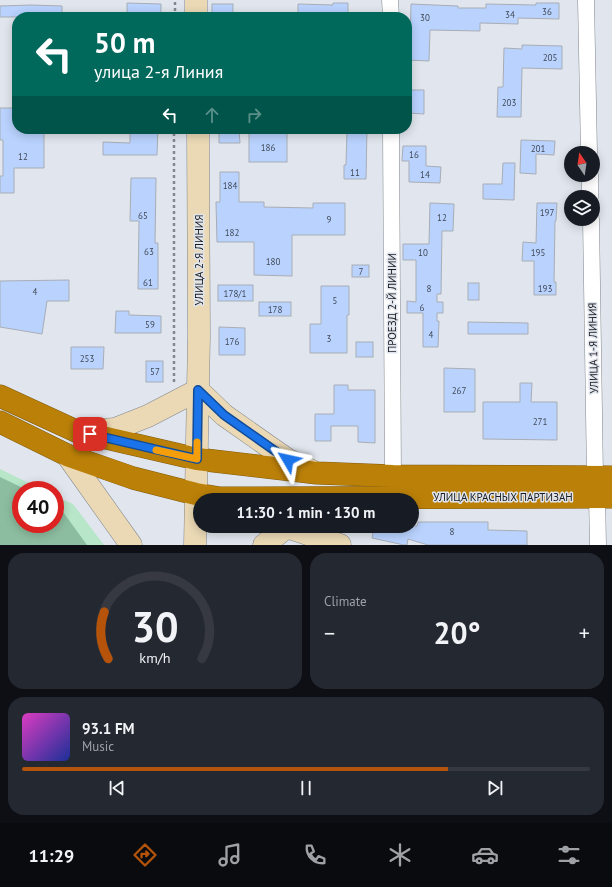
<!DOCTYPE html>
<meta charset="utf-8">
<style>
body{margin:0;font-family:"PT Sans",sans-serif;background:#242831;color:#f1f3f6;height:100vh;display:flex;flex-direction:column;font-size:15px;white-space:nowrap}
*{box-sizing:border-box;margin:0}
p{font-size:13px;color:#9ea1a6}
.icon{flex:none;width:22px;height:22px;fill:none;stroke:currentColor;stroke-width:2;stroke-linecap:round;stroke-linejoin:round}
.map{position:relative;height:545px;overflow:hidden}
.details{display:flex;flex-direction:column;gap:8px;padding:8px;background:#0d0f14;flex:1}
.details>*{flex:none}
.top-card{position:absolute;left:12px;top:12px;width:400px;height:122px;border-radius:16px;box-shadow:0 2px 10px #0003;background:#00695c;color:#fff;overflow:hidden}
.needle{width:26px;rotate:347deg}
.controls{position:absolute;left:564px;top:146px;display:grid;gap:8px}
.controls a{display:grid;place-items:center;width:36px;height:36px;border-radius:50%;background:#171b24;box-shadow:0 2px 10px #0003;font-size:20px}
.speed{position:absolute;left:12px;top:481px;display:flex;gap:8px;font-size:20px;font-weight:700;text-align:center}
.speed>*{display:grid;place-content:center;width:52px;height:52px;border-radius:50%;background:#171b24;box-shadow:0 2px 10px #0003;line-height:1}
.speed .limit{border:6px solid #d22;background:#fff;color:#111}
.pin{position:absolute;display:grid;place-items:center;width:34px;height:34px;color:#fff;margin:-17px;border-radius:8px;box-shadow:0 2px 6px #0006}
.me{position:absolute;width:44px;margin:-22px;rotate:306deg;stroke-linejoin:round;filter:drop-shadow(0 0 3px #0008)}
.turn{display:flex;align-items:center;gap:14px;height:84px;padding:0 16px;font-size:18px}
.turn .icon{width:52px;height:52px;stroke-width:2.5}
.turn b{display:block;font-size:28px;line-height:34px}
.lanes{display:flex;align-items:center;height:38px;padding:0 16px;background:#0003;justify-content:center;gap:20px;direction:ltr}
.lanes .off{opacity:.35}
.big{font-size:30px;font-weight:600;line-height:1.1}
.details .card{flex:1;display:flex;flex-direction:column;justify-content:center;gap:6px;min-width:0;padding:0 14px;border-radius:16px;background:#242831}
.details .dial{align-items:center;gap:0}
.dial svg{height:104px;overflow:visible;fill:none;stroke:#363941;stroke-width:7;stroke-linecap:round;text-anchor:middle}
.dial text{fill:#f1f3f6;stroke:none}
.song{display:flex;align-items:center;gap:12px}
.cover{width:48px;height:48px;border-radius:6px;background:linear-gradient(135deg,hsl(310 70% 55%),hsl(230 70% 35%))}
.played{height:4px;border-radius:2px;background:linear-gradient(90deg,#b45309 75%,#363941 75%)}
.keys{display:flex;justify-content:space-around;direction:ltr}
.heat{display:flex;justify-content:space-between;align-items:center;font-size:22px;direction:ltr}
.details .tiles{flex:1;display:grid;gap:8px;grid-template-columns:1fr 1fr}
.card:last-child{grid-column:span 2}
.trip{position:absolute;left:193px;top:493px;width:226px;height:40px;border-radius:20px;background:#171b24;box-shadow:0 2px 10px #0003;font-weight:600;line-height:40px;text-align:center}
.dock{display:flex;height:64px;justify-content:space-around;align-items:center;background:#090b0e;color:#9ea1a6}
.dock .icon{width:28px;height:28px}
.dock .on{color:#b45309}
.dock b{font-size:18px;color:#f1f3f6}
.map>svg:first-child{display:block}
</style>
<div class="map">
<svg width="612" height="545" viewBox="0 0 612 545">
<rect width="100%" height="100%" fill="#e1e6ee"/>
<path fill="#b7e6c9" d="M 0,469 L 43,490 L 21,490 L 21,524 L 55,524 L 55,496 L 73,504 L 104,545 L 0,545 Z"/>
<path fill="#8dbda0" d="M 0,477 L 27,490 L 21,490 L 21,524 L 55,524 L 55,503 L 58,505 L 87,545 L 0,545 Z"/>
<g fill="#b9d3fe" stroke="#a8adb5">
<path d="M 127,3 L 161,4 L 161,17 L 127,17 Z"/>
<path d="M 333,3 L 348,3 L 348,17 L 298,17 L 298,4 L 333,5 Z"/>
<path d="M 536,3 L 559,3 L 559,19 L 518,18 L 518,24 L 480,23 L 480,31 L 430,30 L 429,61 L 407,60 L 407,44 L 410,44 L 411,4 L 458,6 L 458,8 L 486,8 L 486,4 L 536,5 Z"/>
<rect x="212" y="4" width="21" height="13"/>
<path d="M 31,5 L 62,6 L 62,17 L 0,17 L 0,6 Z"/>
<path d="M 522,45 L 562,46 L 562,69 L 522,68 L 521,117 L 497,117 L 498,87 L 503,87 L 504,48 L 522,49 Z"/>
<path d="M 407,90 L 424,90 L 424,114 L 407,113 Z"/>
<path d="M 0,108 L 17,108 L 17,129 L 44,129 L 44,168 L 14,168 L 14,193 L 0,193 L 0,176 L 3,176 L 3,140 L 0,140 Z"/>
<path d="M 130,129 L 158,129 L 157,155 L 103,155 L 103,142 L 130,143 Z"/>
<path d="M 347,129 L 367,129 L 366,179 L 344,179 L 344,165 L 346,165 Z"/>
<path d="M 219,130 L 239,130 L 240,143 L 219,143 Z"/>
<rect x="249" y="132" width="38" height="30"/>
<path d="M 521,140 L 555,141 L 554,155 L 536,154 L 536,174 L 520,173 Z"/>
<path d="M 403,146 L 426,146 L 426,166 L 441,167 L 440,183 L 409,182 L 409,161 L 402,161 Z"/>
<path d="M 503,163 L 515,163 L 514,200 L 483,199 L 483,184 L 502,184 Z"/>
<path d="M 220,172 L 239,172 L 239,202 L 264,202 L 264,207 L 313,208 L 313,203 L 345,203 L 345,235 L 292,235 L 292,276 L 254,275 L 254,242 L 217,242 L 216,202 L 220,202 Z"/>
<path d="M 131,178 L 156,178 L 155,243 L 158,243 L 158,289 L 138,289 L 139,221 L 130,221 Z"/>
<path d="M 430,203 L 454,204 L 453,231 L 442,231 L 441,294 L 437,294 L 437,302 L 443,302 L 443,313 L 437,313 L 437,321 L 439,321 L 438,347 L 423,347 L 423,313 L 407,313 L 407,301 L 416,302 L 416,260 L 403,260 L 403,244 L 429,244 Z"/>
<path d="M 537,203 L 557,203 L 556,221 L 555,221 L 554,282 L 556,282 L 556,295 L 534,295 L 534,261 L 522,261 L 523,242 L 536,243 Z"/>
<rect x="352" y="265" width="17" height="12"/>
<path d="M 69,280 L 69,301 L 47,301 L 42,334 L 0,327 L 0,281 Z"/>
<rect x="468" y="283" width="11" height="17"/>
<rect x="218" y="285" width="35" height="16"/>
<path d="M 321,286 L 349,286 L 349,315 L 347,315 L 347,353 L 310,353 L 310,324 L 321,324 Z"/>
<rect x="259" y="302" width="32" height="14"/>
<path d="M 116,311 L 129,311 L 129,315 L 161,316 L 161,333 L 115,333 Z"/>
<path d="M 468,322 L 528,323 L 528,334 L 468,334 Z"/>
<path d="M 219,327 L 245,328 L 245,355 L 219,355 Z"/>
<rect x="356" y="342" width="17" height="15"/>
<path d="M 71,347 L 104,347 L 103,369 L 71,369 Z"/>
<rect x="146" y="361" width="17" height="21"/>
<path d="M 444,368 L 475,369 L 475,412 L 444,412 Z"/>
<path d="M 520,383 L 532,383 L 531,402 L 557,402 L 557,440 L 483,439 L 483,402 L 520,402 Z"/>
<path d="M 334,385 L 348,385 L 348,390 L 375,390 L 375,443 L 358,442 L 358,426 L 331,426 L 331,441 L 315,441 L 315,414 L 334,414 Z"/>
<path d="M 418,522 L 488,522 L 488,530 L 527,531 L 527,545 L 428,545 L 408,539 L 407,545 L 404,545 L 372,538 L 374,526 L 417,526 Z"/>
</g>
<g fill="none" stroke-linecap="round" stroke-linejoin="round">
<defs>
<g id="street">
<path d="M 390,0 L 391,17"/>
<path d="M 586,0 L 589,153"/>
<path d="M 391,129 L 393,476"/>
<path d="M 590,175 L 590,197"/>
<path d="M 591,219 L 595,477"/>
<path d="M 597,497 L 598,545"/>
</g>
<g id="secondary">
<path d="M 196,0 L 196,17"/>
<path d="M 198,390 L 224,415 L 288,460 L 312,471"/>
<path d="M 86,431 L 115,429 L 148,416 L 198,390"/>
<path d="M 67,455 L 131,545"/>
<path d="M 284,526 L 340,545"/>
<path d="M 195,545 L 199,336 L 198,129"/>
<path d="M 264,545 L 287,527"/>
</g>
<g id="highway">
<path d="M 0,396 L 76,431 L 197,459 L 317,473 L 393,476 L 612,477"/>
<path d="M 0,422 L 67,455 L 133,478 L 196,494 L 220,498 L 612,497"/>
</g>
</defs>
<use href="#street" stroke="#81868d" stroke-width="17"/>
<use href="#secondary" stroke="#81868d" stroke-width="23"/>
<use href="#highway" stroke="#825c0f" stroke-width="23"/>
<g stroke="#84888e" stroke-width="2.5" stroke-dasharray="3 3" stroke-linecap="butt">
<path d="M 175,17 L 175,0"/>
<path d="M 174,382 L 174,129"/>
</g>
<use href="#street" stroke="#fff" stroke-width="16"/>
<use href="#secondary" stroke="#ebd9b5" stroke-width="22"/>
<use href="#highway" stroke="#bb8008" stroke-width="22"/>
</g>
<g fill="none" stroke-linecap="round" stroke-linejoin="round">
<defs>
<path id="route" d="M 90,434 L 197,459 L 198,390 L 224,415 L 288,460"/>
</defs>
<use href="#route" stroke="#114b97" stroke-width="10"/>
<use href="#route" stroke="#1a73e8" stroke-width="7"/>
<path stroke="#f59e0b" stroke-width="7" d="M 156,450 L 197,459 L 197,442"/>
</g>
<g text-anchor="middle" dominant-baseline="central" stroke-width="3" stroke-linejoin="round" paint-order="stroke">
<g font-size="9" fill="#404855">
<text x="547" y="11">36</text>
<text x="510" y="14">34</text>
<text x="425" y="17">30</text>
<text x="550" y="57">205</text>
<text x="509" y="102">203</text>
<text x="268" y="147">186</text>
<text x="538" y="148">201</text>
<text x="414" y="154">16</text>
<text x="23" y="156">12</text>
<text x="355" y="172">11</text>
<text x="425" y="174">14</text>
<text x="230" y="185">184</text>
<text x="547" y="212">197</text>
<text x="143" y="215">65</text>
<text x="442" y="217">12</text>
<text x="329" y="219">9</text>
<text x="232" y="232">182</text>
<text x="149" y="251">63</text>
<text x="423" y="252">10</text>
<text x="538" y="252">195</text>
<text x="273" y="261">180</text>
<text x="361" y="271">7</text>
<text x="148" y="282">61</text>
<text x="429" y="288">8</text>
<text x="545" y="288">193</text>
<text x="35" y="291">4</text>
<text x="235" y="293">178/1</text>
<text x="335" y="300">5</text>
<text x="422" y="307">6</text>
<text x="275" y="309">178</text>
<text x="150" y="324">59</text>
<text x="431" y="334">4</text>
<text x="329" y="338">3</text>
<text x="232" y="341">176</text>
<text x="87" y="358">253</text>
<text x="155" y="371">57</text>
<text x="459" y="390">267</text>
<text x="540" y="421">271</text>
<text x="452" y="531">8</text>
</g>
<g font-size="11" fill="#181a1d" stroke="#e1e6ee">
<text transform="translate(199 260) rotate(-90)">УЛИЦА 2-Я ЛИНИЯ</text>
<text transform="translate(392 303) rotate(-90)">ПРОЕЗД 2-Й ЛИНИИ</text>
<text transform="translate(593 348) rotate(-91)">УЛИЦА 1-Я ЛИНИЯ</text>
<text x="503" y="497">УЛИЦА КРАСНЫХ ПАРТИЗАН</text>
</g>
</g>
</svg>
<div class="controls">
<a><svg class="needle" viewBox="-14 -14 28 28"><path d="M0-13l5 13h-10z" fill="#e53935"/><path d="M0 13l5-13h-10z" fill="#9ea1a6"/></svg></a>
<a><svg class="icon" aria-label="layers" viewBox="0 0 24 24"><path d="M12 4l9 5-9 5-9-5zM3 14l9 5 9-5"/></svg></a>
</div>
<div class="speed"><div class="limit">40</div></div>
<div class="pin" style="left:90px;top:434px;background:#d93025"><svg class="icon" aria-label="arrive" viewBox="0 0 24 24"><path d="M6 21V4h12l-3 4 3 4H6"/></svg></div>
<svg class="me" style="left:288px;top:460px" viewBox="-20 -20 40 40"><path d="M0-17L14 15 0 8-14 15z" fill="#1a73e8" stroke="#fff" stroke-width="4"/></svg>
<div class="trip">11:30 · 1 min · 130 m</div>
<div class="top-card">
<div class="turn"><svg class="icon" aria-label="left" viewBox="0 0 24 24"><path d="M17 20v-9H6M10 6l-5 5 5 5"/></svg><div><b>50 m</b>улица 2-я Линия</div></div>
<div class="lanes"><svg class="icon" aria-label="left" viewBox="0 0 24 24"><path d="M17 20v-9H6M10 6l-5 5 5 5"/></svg><svg class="icon off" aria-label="ahead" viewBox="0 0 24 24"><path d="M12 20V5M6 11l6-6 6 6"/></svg><svg class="icon off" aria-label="right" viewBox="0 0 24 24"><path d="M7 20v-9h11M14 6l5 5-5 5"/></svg></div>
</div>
</div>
<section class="details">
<div class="tiles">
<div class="card dial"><svg viewBox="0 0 100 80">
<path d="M14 69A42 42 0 1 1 86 69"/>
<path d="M14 69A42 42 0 0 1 11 33" stroke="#b45309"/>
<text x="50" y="56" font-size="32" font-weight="700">30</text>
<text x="50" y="72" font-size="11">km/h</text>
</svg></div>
<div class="card"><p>Climate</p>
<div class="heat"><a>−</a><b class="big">20°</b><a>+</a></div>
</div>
<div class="card">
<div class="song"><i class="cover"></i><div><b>93.1 FM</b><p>Music</p></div></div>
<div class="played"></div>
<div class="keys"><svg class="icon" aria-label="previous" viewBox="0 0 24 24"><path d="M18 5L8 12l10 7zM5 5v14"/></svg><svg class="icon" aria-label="pause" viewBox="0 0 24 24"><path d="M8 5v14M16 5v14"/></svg><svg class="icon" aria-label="next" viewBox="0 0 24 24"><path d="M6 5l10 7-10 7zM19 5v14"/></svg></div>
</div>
</div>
</section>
<nav class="dock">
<b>11:29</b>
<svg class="icon on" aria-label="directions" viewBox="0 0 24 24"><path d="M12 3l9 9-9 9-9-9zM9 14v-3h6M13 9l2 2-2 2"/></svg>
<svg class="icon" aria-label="music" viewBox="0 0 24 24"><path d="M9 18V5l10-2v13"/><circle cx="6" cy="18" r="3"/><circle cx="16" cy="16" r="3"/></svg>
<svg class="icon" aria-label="phone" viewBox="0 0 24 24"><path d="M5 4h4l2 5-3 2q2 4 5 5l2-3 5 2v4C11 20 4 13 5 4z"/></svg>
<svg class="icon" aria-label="climate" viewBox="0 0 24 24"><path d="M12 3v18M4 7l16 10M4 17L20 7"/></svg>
<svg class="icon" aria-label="car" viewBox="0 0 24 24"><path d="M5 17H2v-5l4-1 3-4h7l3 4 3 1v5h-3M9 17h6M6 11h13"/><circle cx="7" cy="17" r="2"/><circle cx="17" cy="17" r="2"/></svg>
<svg class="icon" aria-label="filters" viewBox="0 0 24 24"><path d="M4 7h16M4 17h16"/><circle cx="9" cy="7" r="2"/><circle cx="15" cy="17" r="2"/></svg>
</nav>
